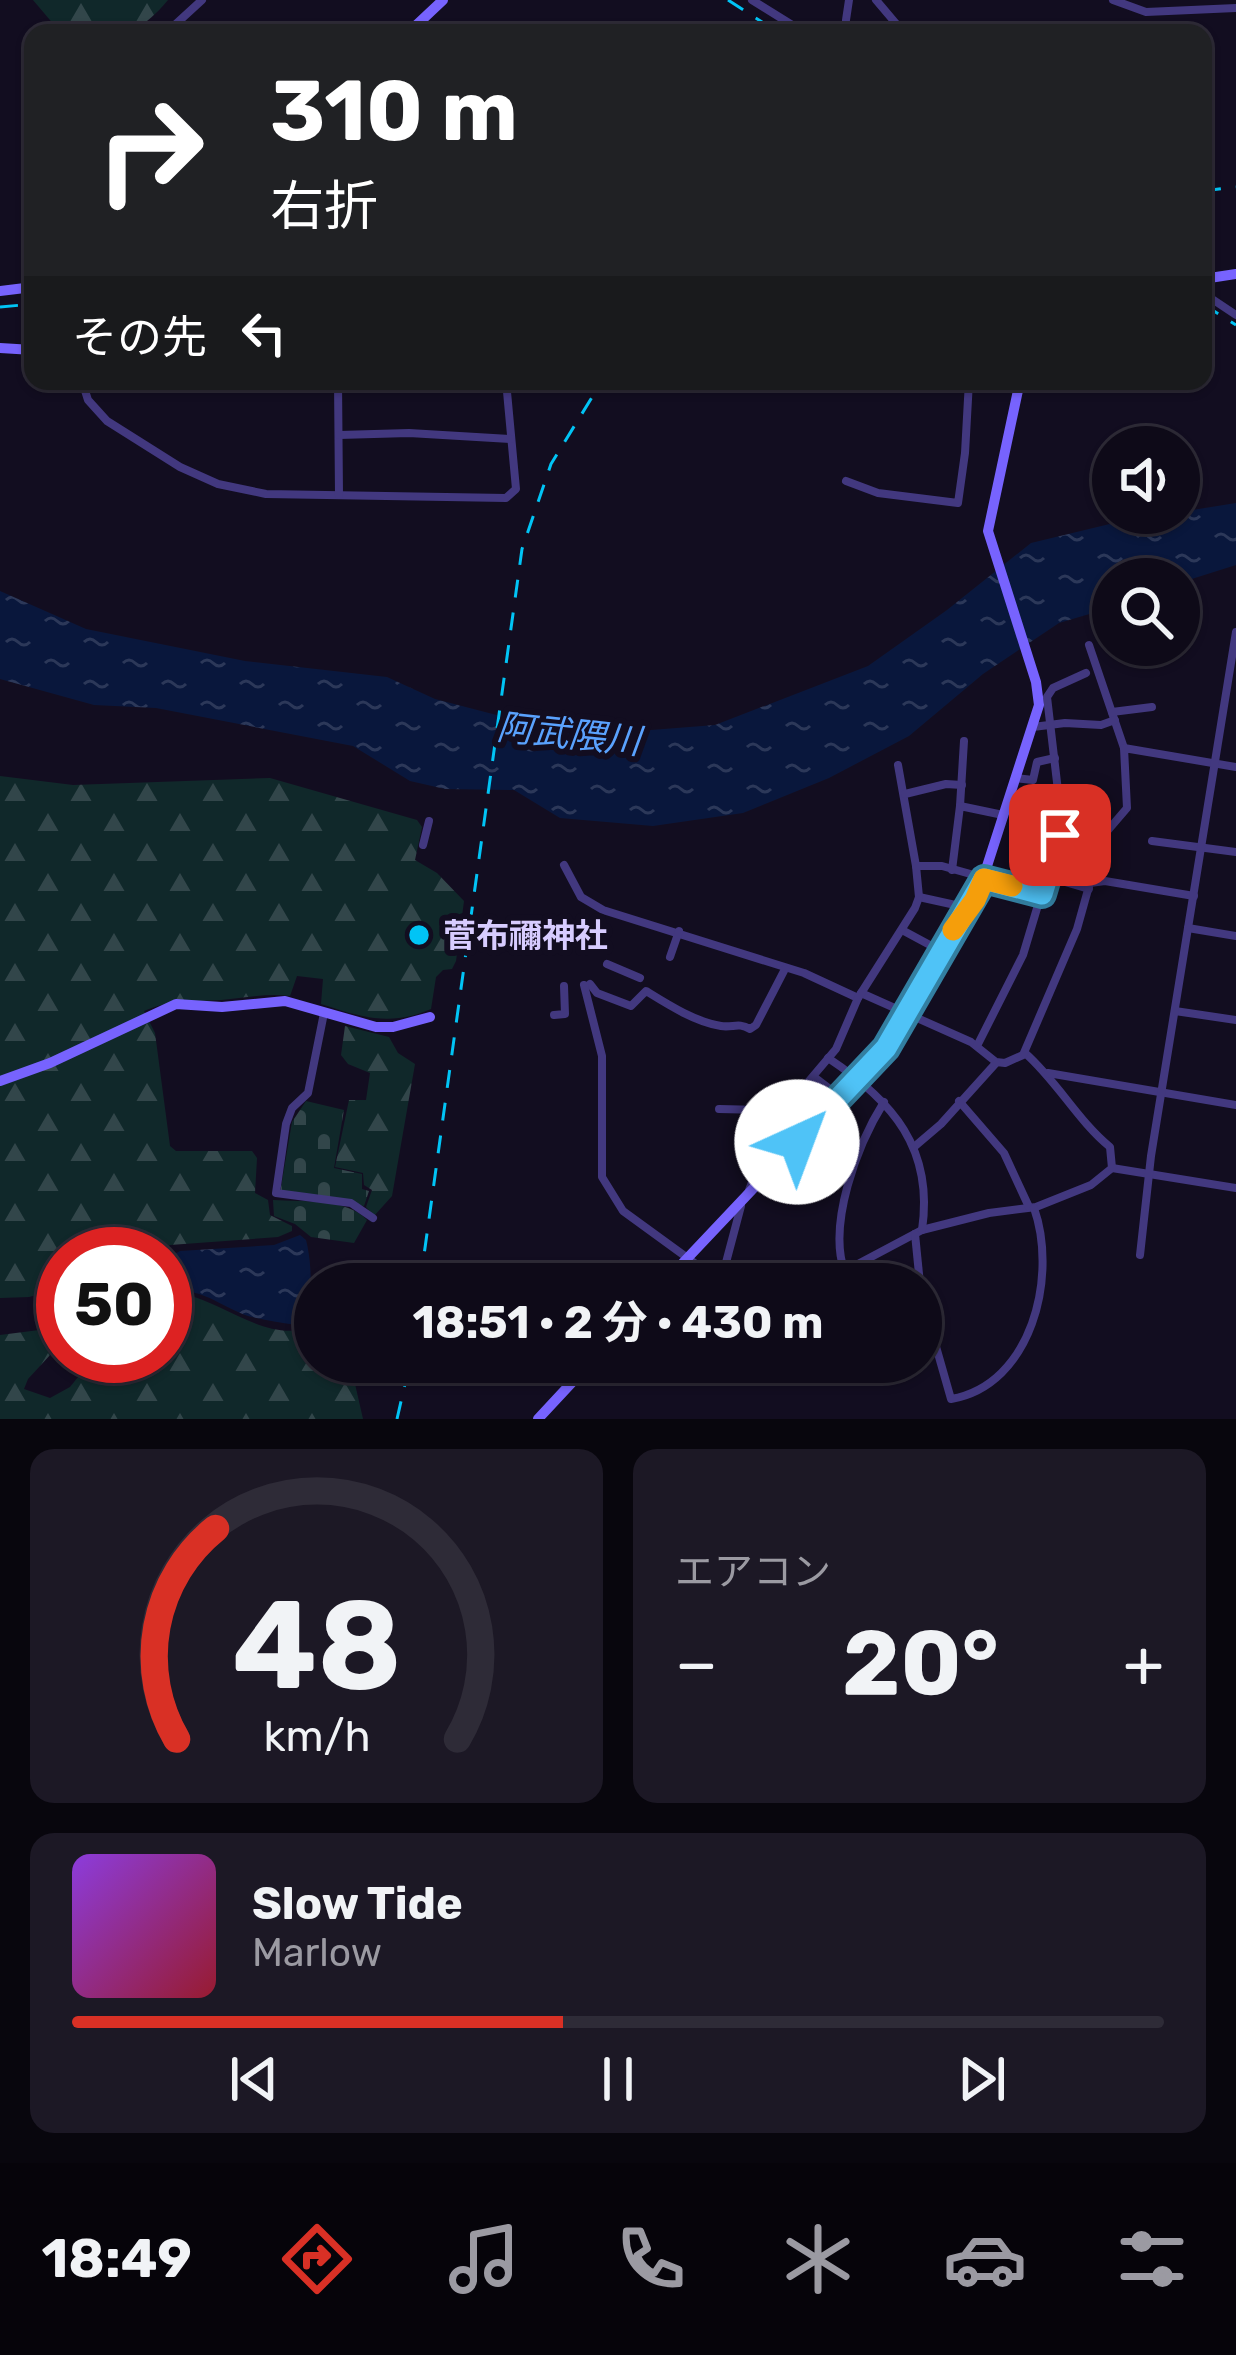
<!DOCTYPE html>
<html lang="ja">
<meta charset="utf-8">
<style>
body{margin:0;font-family:Rubik,"Noto Sans JP",sans-serif;background:#1c1825;color:#f1f3f6;height:100vh;display:flex;flex-direction:column;font-size:45px;white-space:nowrap}
*{box-sizing:border-box;margin:0}
p{font-size:39px;color:#9b9aa2}
.icon{flex:none;width:66px;height:66px;fill:none;stroke:currentColor;stroke-width:2;stroke-linecap:round;stroke-linejoin:round}
.map{position:relative;height:1419px;overflow:hidden}
.drawer{display:flex;flex-direction:column;gap:30px;padding:30px;background:#08060d;flex:1}
.drawer>*{flex:none}
.guide{position:absolute;left:24px;top:24px;width:1188px;height:366px;border-radius:24px;box-shadow:0 3px 9px #0004,0 0 0 3px #2e2b37;background:#202124;color:#fff;overflow:hidden}
.buttons{position:absolute;left:1092px;top:426px;display:grid;gap:24px}
.buttons a{display:grid;place-items:center;width:108px;height:108px;border-radius:50%;background:#0e0a18;box-shadow:0 3px 9px #0004,0 0 0 3px #2e2b37;font-size:60px}
.speed{position:absolute;left:36px;top:1227px;display:flex;gap:24px;font-size:60px;font-weight:700;text-align:center}
.speed>*{display:grid;place-content:center;width:156px;height:156px;border-radius:50%;background:#0e0a18;box-shadow:0 3px 9px #0004,0 0 0 3px #2e2b37;line-height:1}
.speed .limit{border:18px solid #d22;background:#fff;color:#111}
.pin{position:absolute;display:grid;place-items:center;width:102px;height:102px;color:#fff;margin:-51px;border-radius:24px;box-shadow:0 6px 18px #0006}
.me{position:absolute;width:132px;margin:-66px;rotate:43deg;stroke-linejoin:round;filter:drop-shadow(0 0 9px #0008)}
.turn{display:flex;align-items:center;gap:42px;height:252px;padding:0 48px;font-size:54px}
.turn .icon{width:156px;height:156px;stroke-width:2.5}
.turn b{display:block;font-size:84px;line-height:102px}
.then{display:flex;align-items:center;height:114px;padding:0 48px;background:#0003;gap:24px;font-size:45px}
.big{font-size:90px;font-weight:700;line-height:1.1}
.drawer .widget{flex:1;display:flex;flex-direction:column;justify-content:center;gap:18px;min-width:0;padding:0 42px;border-radius:24px;background:#1c1825}
.drawer .dial{align-items:center;gap:0}
.dial svg{height:312px;overflow:visible;fill:none;stroke:#2e2b37;stroke-width:7;stroke-linecap:round;text-anchor:middle}
.dial text{fill:#f1f3f6;stroke:none}
.song{display:flex;align-items:center;gap:36px}
.cover{width:144px;height:144px;border-radius:18px;background:linear-gradient(135deg,hsl(270 70% 55%),hsl(350 70% 35%))}
.played{height:12px;border-radius:6px;background:linear-gradient(90deg,#d93025 45%,#2e2b37 45%)}
.keys{display:flex;justify-content:space-around;direction:ltr}
.heat{display:flex;justify-content:space-between;align-items:center;font-size:66px;direction:ltr}
.drawer .tiles{flex:1;display:grid;gap:30px;grid-template-columns:1fr 1fr}
.widget:last-child{grid-column:span 2}
.trip{position:absolute;left:294px;top:1263px;width:648px;height:120px;border-radius:60px;background:#0e0a18;box-shadow:0 3px 9px #0004,0 0 0 3px #2e2b37;font-weight:700;line-height:120px;text-align:center}
.dock{display:flex;height:192px;justify-content:space-around;align-items:center;background:#06040a;color:#9b9aa2}
.dock .icon{width:84px;height:84px}
.dock .selected{color:#d93025}
.dock b{font-size:54px;color:#f1f3f6}
.map>svg:first-child{display:block}
</style>
<div class="map">
<svg width="1236" height="1419" viewBox="0 0 1236 1419">
<defs>
<pattern id="forest-firs" width="22" height="20" patternUnits="userSpaceOnUse" patternTransform="scale(3)"><rect width="22" height="20" fill="#10282a"/><path d="M5 1l3.5 6h-7zM16 11l3.5 6h-7z" fill="#32464a"/></pattern>
<pattern id="cemetery-stones" width="16" height="16" patternUnits="userSpaceOnUse" patternTransform="scale(3)"><rect width="16" height="16" fill="#10282a"/><path d="M2 7V4a2 2 0 0 1 4 0v3zM10 15v-3a2 2 0 0 1 4 0v3z" fill="#32464a"/></pattern>
<pattern id="water-ripples" width="26" height="14" patternUnits="userSpaceOnUse" patternTransform="scale(3)"><rect width="26" height="14" fill="#09173c"/><path d="M2 4q2-2 4 0t4 0M15 11q2-2 4 0t4 0" fill="none" stroke="#2c3859"/></pattern>
</defs>
<rect width="100%" height="100%" fill="#120d20"/>
<g fill="url(#forest-firs)">
<path d="M 33,0 L 168,0 C 131,44 114,33 61,33 Z"/>
<path d="M 0,776 L 73,785 L 270,778 L 417,820 L 422,827 L 415,860 L 437,873 L 464,901 L 456,961 L 452,969 L 443,970 L 436,977 L 431,1009 C 390,1027 361,1017 321,1004 L 323,979 L 297,976 L 290,996 C 266,993 246,998 221,1000 C 193,1002 171,999 144,1011 L 155,1033 L 170,1146 L 176,1151 L 252,1151 L 257,1158 L 255,1193 L 268,1200 L 270,1215 L 292,1226 L 292,1231 L 278,1237 L 170,1245 L 158,1254 L 63,1254 L 63,1288 L 29,1297 L 0,1298 Z"/>
<path d="M 345,1026 L 389,1037 L 398,1053 L 415,1064 L 392,1196 L 374,1216 L 366,1207 L 372,1190 L 364,1185 L 363,1173 L 335,1167 L 349,1100 L 366,1100 L 370,1073 L 348,1064 L 341,1055 Z"/>
<path d="M 184,1294 C 224,1303 263,1339 305,1329 L 315,1311 L 315,1362 L 350,1362 L 363,1419 L 0,1419 L 0,1335 L 63,1327 L 63,1341 L 28,1379 L 24,1389 L 50,1398 L 70,1387 L 95,1356 L 165,1356 L 165,1298 Z"/>
</g>
<g fill="url(#cemetery-stones)">
<path d="M 306,1101 L 344,1110 L 334,1168 L 362,1174 L 362,1189 L 369,1191 L 364,1206 L 280,1193 L 292,1122 Z"/>
<path d="M 273,1200 C 301,1202 348,1198 367,1220 L 354,1243 L 311,1237 L 295,1224 L 274,1216 Z"/>
</g>
<g fill="url(#water-ripples)">
<path d="M 1236,503 L 1236,565 L 1179,583 L 1179,579 L 1113,579 L 1113,607 L 1059,623 L 983,674 L 909,736 L 829,778 L 743,813 L 653,826 L 560,818 L 514,790 L 445,789 L 410,781 L 353,746 L 156,708 L 94,705 L 0,679 L 0,591 L 86,629 L 245,661 L 387,677 L 435,699 L 523,722 L 613,733 L 715,725 L 868,666 L 947,610 L 1031,543 L 1118,522 Z"/>
<path d="M 300,1235 L 306,1240 C 312,1263 315,1309 297,1325 C 281,1323 264,1320 248,1316 C 217,1305 201,1285 165,1293 L 165,1260 L 180,1251 L 274,1245 Z"/>
</g>
<g fill="none" stroke-linecap="round" stroke-linejoin="round">
<g stroke="#42387f" stroke-width="8">
<path d="M 752,0 L 805,33"/>
<path d="M 876,0 L 904,33"/>
<path d="M 1113,0 L 1146,12 L 1236,8"/>
<path d="M 846,20 L 849,0"/>
<path d="M 166,33 L 202,0"/>
<path d="M 1203,293 L 1236,315"/>
<path d="M 66,381 L 83,387"/>
<path d="M 82,381 L 88,400 L 107,421 L 180,467 L 218,484 L 266,494 L 506,498 L 516,489 L 506,381"/>
<path d="M 338,381 L 339,495"/>
<path d="M 339,435 L 409,433 L 511,439"/>
<path d="M 846,481 L 878,493 L 958,503 L 965,453 L 969,381"/>
<path d="M 1089,645 L 1124,748"/>
<path d="M 1112,712 L 1152,707"/>
<path d="M 1033,727 L 1065,723 L 1101,725 L 1115,720"/>
<path d="M 898,765 L 916,866"/>
<path d="M 1015,778 L 1033,780 L 1037,762 L 1055,758"/>
<path d="M 905,794 L 946,784 L 962,785"/>
<path d="M 960,806 L 964,741"/>
<path d="M 1152,841 L 1236,852"/>
<path d="M 423,845 L 429,821"/>
<path d="M 564,865 L 581,897 L 603,910 L 804,973 L 858,998"/>
<path d="M 952,870 L 960,806 L 1003,815"/>
<path d="M 1048,877 L 1089,889"/>
<path d="M 1090,883 L 1105,881 L 1194,896"/>
<path d="M 919,897 L 969,908"/>
<path d="M 1188,928 L 1236,936"/>
<path d="M 902,930 L 941,951"/>
<path d="M 670,957 L 679,931"/>
<path d="M 607,964 L 640,978"/>
<path d="M 590,984 L 597,993 L 631,1006 L 646,991 C 667,1004 695,1022 721,1026 C 733,1028 738,1022 750,1029 L 756,1025 L 785,969"/>
<path d="M 584,985 L 602,1056 L 602,1177 L 623,1211 L 700,1267 L 797,1281 L 826,1281 L 922,1230 L 989,1213 L 1036,1207 L 1091,1185 L 1112,1168 L 1110,1147 C 1078,1121 1057,1081 1025,1053"/>
<path d="M 861,993 L 971,1042 L 996,1062 L 1005,1063 L 1023,1055 L 1077,929 L 1103,836 L 1127,808 L 1124,748 L 1236,767"/>
<path d="M 1175,1011 L 1236,1020"/>
<path d="M 324,1013 L 308,1093 L 292,1108 L 286,1124 L 276,1193 L 351,1203 L 373,1218"/>
<path d="M 554,1015 L 565,1014 L 564,986"/>
<path d="M 977,1046 L 1023,955 L 1062,825 L 1047,697 L 1053,688 L 1086,673"/>
<path d="M 828,1058 C 893,1101 934,1149 922,1230"/>
<path d="M 1048,1073 L 1236,1105"/>
<path d="M 814,1077 L 839,1096"/>
<path d="M 959,1101 L 1004,1153 L 1029,1207"/>
<path d="M 719,1109 L 762,1110 L 779,1115"/>
<path d="M 914,1147 L 941,1124 L 996,1063"/>
<path d="M 1112,1168 L 1236,1188"/>
<path d="M 748,1193 L 775,1121 L 836,1049 L 858,998 L 915,908 L 919,897 L 916,866 L 942,866 L 1042,894"/>
<path d="M 915,1234 L 920,1284"/>
<path d="M 1140,1255 L 1151,1156 L 1236,632"/>
<path d="M 724,1270 L 741,1206"/>
<path d="M 845,1273 C 827,1225 857,1145 884,1102"/>
<path d="M 921,1294 L 951,1399 C 1032,1385 1058,1276 1034,1208"/>
</g>
<g stroke="#7763fe" stroke-width="10">
<path d="M 408,33 L 443,0"/>
<path d="M 1203,279 L 1236,274"/>
<path d="M 0,291 L 33,287"/>
<path d="M 0,348 L 33,350"/>
<path d="M 0,1081 L 50,1063 L 176,1004 L 222,1007 L 285,1001 L 376,1027 L 393,1027 L 430,1017"/>
<path d="M 663,1284 L 886,1048 L 978,894 L 1039,705 L 1036,682 L 988,531 L 1020,381"/>
<path d="M 538,1419 L 591,1362"/>
</g>
<g stroke="#01c4f5" stroke-width="3" stroke-dasharray="18 15" stroke-linecap="butt">
<path d="M 728,0 L 779,33"/>
<path d="M 1203,191 L 1236,187"/>
<path d="M 1203,304 L 1236,325"/>
<path d="M 0,307 L 33,304"/>
<path d="M 420,1284 L 522,549 L 551,464 L 602,381"/>
<path d="M 397,1419 L 410,1362"/>
</g>
</g>
<g fill="none" stroke-linecap="round" stroke-linejoin="round">
<defs>
<path id="route" d="M 797,1142 L 886,1048 L 984,879 L 1042,894 L 1060,835"/>
</defs>
<use href="#route" stroke="#337fa1" stroke-width="30"/>
<use href="#route" stroke="#4fc3f7" stroke-width="21"/>
<path stroke="#f59e0b" stroke-width="21" d="M 953,930 L 975,900 L 984,879 L 1012,886"/>
</g>
<circle fill="#01c4f5" stroke="#120d20" stroke-width="4.5" cx="419" cy="935" r="12"/>
<g text-anchor="middle" dominant-baseline="central" stroke-width="12" stroke-linejoin="round" paint-order="stroke">
<g font-size="33" font-weight="bold" fill="#d7ccff" stroke="#120d20" text-anchor="start">
<text x="443" y="935">菅布禰神社</text>
</g>
<g font-size="36" font-style="italic" fill="#5aa2fe" stroke="#120d20">
<text transform="translate(569 734) rotate(6)">阿武隈川</text>
</g>
</g>
</svg>
<div class="buttons">
<a><svg class="icon" aria-label="sound" viewBox="0 0 24 24"><path d="M4 9h4l5-4v14l-5-4H4zM17 9q2 3 0 6"/></svg></a>
<a><svg class="icon" aria-label="search" viewBox="0 0 24 24"><circle cx="10" cy="10" r="6"/><path d="M15 15l6 6"/></svg></a>
</div>
<div class="speed"><div class="limit">50</div></div>
<div class="pin" style="left:1060px;top:835px;background:#d93025"><svg class="icon" aria-label="arrive" viewBox="0 0 24 24"><path d="M6 21V4h12l-3 4 3 4H6"/></svg></div>
<svg class="me" style="left:797px;top:1142px" viewBox="-20 -20 40 40"><circle r="19" fill="#fff"/><path d="M0-13L10 11 0 6-10 11z" fill="#4fc3f7"/></svg>
<div class="trip">18:51 · 2 分 · 430 m</div>
<div class="guide">
<div class="turn"><svg class="icon" aria-label="right" viewBox="0 0 24 24"><path d="M7 20v-9h11M14 6l5 5-5 5"/></svg><div><b>310 m</b>右折</div></div>
<div class="then">その先<svg class="icon" aria-label="left" viewBox="0 0 24 24"><path d="M17 20v-9H6M10 6l-5 5 5 5"/></svg></div>
</div>
</div>
<section class="drawer">
<div class="tiles">
<div class="widget dial"><svg viewBox="0 0 100 80">
<path d="M14 69A42 42 0 1 1 86 69"/>
<path d="M14 69A42 42 0 0 1 24 15" stroke="#d93025"/>
<text x="50" y="56" font-size="32" font-weight="700">48</text>
<text x="50" y="72" font-size="11">km/h</text>
</svg></div>
<div class="widget"><p>エアコン</p>
<div class="heat"><a>−</a><b class="big">20°</b><a>+</a></div>
</div>
<div class="widget">
<div class="song"><i class="cover"></i><div><b>Slow Tide</b><p>Marlow</p></div></div>
<div class="played"></div>
<div class="keys"><svg class="icon" aria-label="previous" viewBox="0 0 24 24"><path d="M18 5L8 12l10 7zM5 5v14"/></svg><svg class="icon" aria-label="pause" viewBox="0 0 24 24"><path d="M8 5v14M16 5v14"/></svg><svg class="icon" aria-label="next" viewBox="0 0 24 24"><path d="M6 5l10 7-10 7zM19 5v14"/></svg></div>
</div>
</div>
</section>
<nav class="dock">
<b>18:49</b>
<svg class="icon selected" aria-label="directions" viewBox="0 0 24 24"><path d="M12 3l9 9-9 9-9-9zM9 14v-3h6M13 9l2 2-2 2"/></svg>
<svg class="icon" aria-label="music" viewBox="0 0 24 24"><path d="M9 18V5l10-2v13"/><circle cx="6" cy="18" r="3"/><circle cx="16" cy="16" r="3"/></svg>
<svg class="icon" aria-label="phone" viewBox="0 0 24 24"><path d="M5 4h4l2 5-3 2q2 4 5 5l2-3 5 2v4C11 20 4 13 5 4z"/></svg>
<svg class="icon" aria-label="climate" viewBox="0 0 24 24"><path d="M12 3v18M4 7l16 10M4 17L20 7"/></svg>
<svg class="icon" aria-label="car" viewBox="0 0 24 24"><path d="M5 17H2v-5l4-1 3-4h7l3 4 3 1v5h-3M9 17h6M6 11h13"/><circle cx="7" cy="17" r="2"/><circle cx="17" cy="17" r="2"/></svg>
<svg class="icon" aria-label="filters" viewBox="0 0 24 24"><path d="M4 7h16M4 17h16"/><circle cx="9" cy="7" r="2"/><circle cx="15" cy="17" r="2"/></svg>
</nav>
